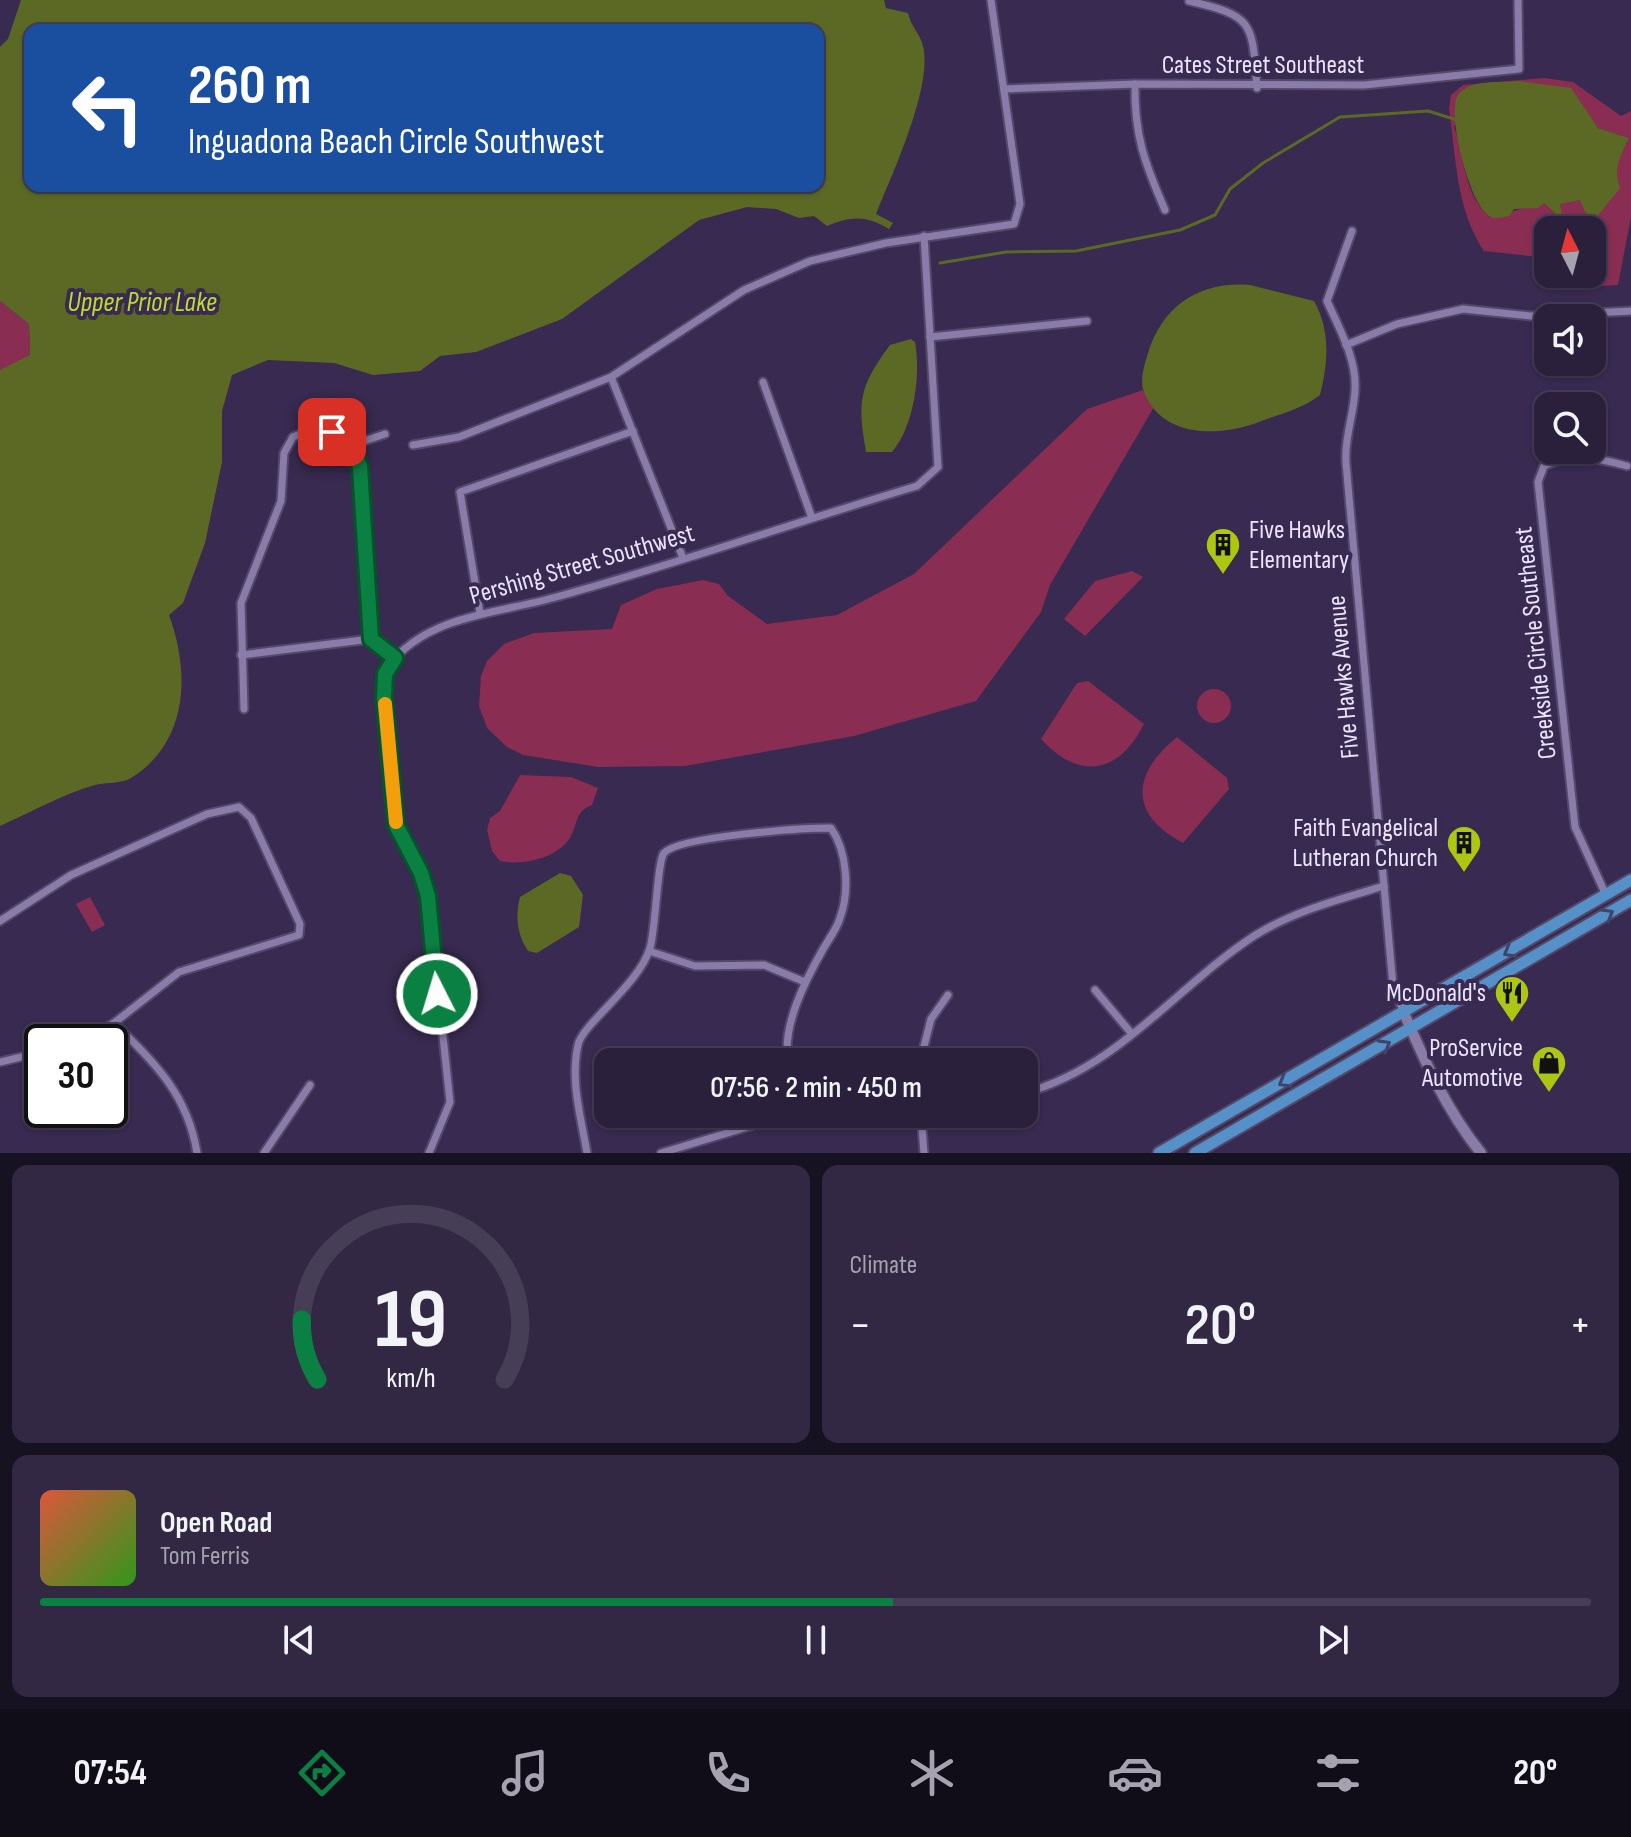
<!DOCTYPE html>
<meta charset="utf-8">
<style>
body{margin:0;font-family:"Sofia Sans Condensed",sans-serif;background:#322843;color:#f1f3f6;height:100vh;display:flex;flex-direction:column;font-size:30px;white-space:nowrap}
*{box-sizing:border-box;margin:0}
p{font-size:26px;color:#a5a3af}
.icon{flex:none;width:44px;height:44px;fill:none;stroke:currentColor;stroke-width:2;stroke-linecap:round;stroke-linejoin:round}
.map{position:relative;height:1153px;overflow:hidden}
.side{display:flex;flex-direction:column;gap:12px;padding:12px;background:#171221;flex:1}
.side>*{flex:none}
.banner{position:absolute;left:24px;top:24px;width:800px;height:168px;border-radius:16px;box-shadow:0 2px 6px #0004,0 0 0 2px #463e56;background:#1a4fa0;color:#fff;overflow:hidden}
.needle{width:52px;rotate:354deg}
.tools{position:absolute;left:1534px;top:216px;display:grid;gap:16px}
.tools a{display:grid;place-items:center;width:72px;height:72px;border-radius:16px;background:#2a203c;box-shadow:0 2px 6px #0004,0 0 0 2px #463e56;font-size:40px}
.speed{position:absolute;left:24px;top:1024px;display:flex;gap:16px;font-size:40px;font-weight:700;text-align:center}
.speed>*{display:grid;place-content:center;width:104px;height:104px;border-radius:50%;background:#2a203c;box-shadow:0 2px 6px #0004,0 0 0 2px #463e56;line-height:1}
.speed .limit{border:4px solid #111;border-radius:12px;background:#fff;color:#111}
.pin{position:absolute;display:grid;place-items:center;width:68px;height:68px;color:#fff;margin:-34px;border-radius:16px;box-shadow:0 4px 12px #0006}
.me{position:absolute;width:88px;margin:-44px;rotate:355deg;stroke-linejoin:round;filter:drop-shadow(0 0 6px #0008)}
.turn{display:flex;align-items:center;gap:28px;height:168px;padding:0 32px;font-size:36px}
.turn .icon{width:104px;height:104px;stroke-width:2.5}
.turn b{display:block;font-size:56px;line-height:68px}
.big{font-size:60px;font-weight:600;line-height:1.1}
.side .widget{flex:1;display:flex;flex-direction:column;justify-content:center;gap:12px;min-width:0;padding:0 28px;border-radius:16px;background:#322843}
.side .dial{align-items:center;gap:0}
.dial svg{height:208px;overflow:visible;fill:none;stroke:#463e56;stroke-width:7;stroke-linecap:round;text-anchor:middle}
.dial text{fill:#f1f3f6;stroke:none}
.song{display:flex;align-items:center;gap:24px}
.cover{width:96px;height:96px;border-radius:12px;background:linear-gradient(135deg,hsl(10 70% 55%),hsl(110 70% 35%))}
.played{height:8px;border-radius:4px;background:linear-gradient(90deg,#0b8043 55%,#463e56 55%)}
.keys{display:flex;justify-content:space-around;direction:ltr}
.heat{display:flex;justify-content:space-between;align-items:center;font-size:44px;direction:ltr}
.side .tiles{flex:1;display:grid;gap:12px;grid-template-columns:1fr 1fr}
.widget:last-child{grid-column:span 2}
.trip{position:absolute;left:594px;top:1048px;width:444px;height:80px;border-radius:16px;background:#2a203c;box-shadow:0 2px 6px #0004,0 0 0 2px #463e56;font-weight:600;line-height:80px;text-align:center}
.tab-bar{display:flex;height:128px;justify-content:space-around;align-items:center;background:#110d18;color:#a5a3af}
.tab-bar .icon{width:56px;height:56px}
.tab-bar .active{color:#0b8043}
.tab-bar b{font-size:36px;color:#f1f3f6}
.map>svg:first-child{display:block}
</style>
<div class="map">
<svg width="1631" height="1153" viewBox="0 0 1631 1153">
<rect width="100%" height="100%" fill="#382a50"/>
<g fill="#892d52" fill-rule="evenodd">
<path d="M 1544,78 L 1573,82 L 1621,116 L 1631,111 L 1631,217 L 1618,285 L 1562,288 L 1557,274 L 1592,274 L 1592,230 L 1548,230 L 1548,258 L 1484,251 C 1456,210 1456,157 1449,109 L 1451,95 L 1463,85 ZM 1592,119 L 1598,128 L 1629,138 L 1618,159 L 1616,176 L 1580,200 L 1560,204 L 1562,220 L 1544,203 L 1490,217 C 1464,195 1464,157 1454,126 Z"/>
<path d="M 0,301 L 29,324 L 30,356 L 0,370 Z"/>
<path d="M 1143,390 L 1154,407 L 1050,585 L 1041,612 L 976,701 L 854,736 L 685,766 L 598,767 L 523,755 L 507,747 L 487,728 L 479,706 L 481,676 L 487,661 L 504,644 L 534,633 L 612,629 L 621,605 L 657,589 L 703,580 L 719,584 L 728,596 L 767,624 L 837,615 L 914,574 L 1087,409 Z"/>
<path d="M 1132,571 L 1143,577 L 1085,636 L 1064,619 L 1095,581 Z"/>
<path d="M 1088,681 L 1144,724 C 1119,774 1079,781 1041,739 L 1077,683 Z"/>
<circle cx="1214" cy="706" r="17"/>
<path d="M 1177,737 L 1227,778 L 1229,789 L 1183,843 C 1129,815 1131,774 1177,737 Z"/>
<path d="M 520,775 L 571,777 L 598,788 L 592,805 C 576,811 578,821 572,834 C 561,858 523,866 500,861 L 492,851 L 487,830 L 490,818 L 500,811 Z"/>
<path d="M 90,897 L 105,925 L 92,932 L 76,904 Z"/>
</g>
<g fill="#5c6925" fill-rule="evenodd">
<path d="M 21,0 L 884,0 L 886,8 L 908,13 C 911,27 921,35 923,46 C 933,87 892,174 876,214 L 893,223 L 889,229 C 866,215 851,216 827,226 L 814,216 L 799,218 L 776,209 L 747,207 L 699,220 L 562,319 L 476,352 L 440,356 L 420,371 L 373,375 L 334,363 L 268,360 L 232,375 L 222,411 L 222,462 L 205,543 L 183,603 L 169,615 C 190,672 189,742 131,778 C 121,784 107,782 95,785 C 63,794 31,812 0,826 L 0,370 L 30,355 L 29,324 L 0,301 L 0,47 L 8,39 ZM 818,30 L 818,186 L 30,186 L 30,30 Z"/>
<path d="M 1518,81 L 1571,88 L 1598,128 L 1629,138 C 1620,156 1613,169 1620,188 L 1595,219 L 1585,212 L 1580,200 L 1560,204 L 1563,221 L 1544,203 L 1538,208 L 1514,209 L 1509,216 C 1504,217 1496,219 1491,217 C 1470,208 1446,113 1458,95 C 1469,79 1501,83 1518,81 Z"/>
<path d="M 1250,285 L 1314,301 C 1331,331 1328,363 1320,395 C 1302,409 1280,414 1259,422 C 1219,437 1160,439 1143,389 C 1140,378 1145,363 1148,353 C 1163,305 1200,281 1250,285 Z"/>
<path d="M 911,339 L 915,342 C 921,375 914,426 892,452 L 866,452 C 857,401 859,387 890,345 Z"/>
<path d="M 560,873 L 571,876 L 583,895 L 579,927 L 537,953 L 528,951 C 517,935 515,916 520,897 Z"/>
</g>
<g fill="none" stroke-linecap="round" stroke-linejoin="round">
<path stroke="#5c6925" stroke-width="3" d="M 940,263 L 1006,252 L 1076,251 L 1180,230 L 1215,215 L 1230,189 L 1263,163 L 1340,117 L 1428,111 L 1457,120"/>
<defs>
<g id="street">
<path d="M 1189,1 C 1255,16 1252,23 1257,88"/>
<path d="M 1135,84 C 1134,135 1145,164 1165,210"/>
<path d="M 1005,89 L 1135,84 L 1364,85 L 1519,69 L 1518,0"/>
<path d="M 1352,231 L 1327,301 C 1339,328 1357,359 1355,390 C 1354,415 1344,437 1346,463 L 1393,986 L 1404,1013"/>
<path d="M 930,337 L 1087,321"/>
<path d="M 1346,345 L 1397,324 L 1463,309 L 1531,316 L 1631,311"/>
<path d="M 611,377 L 683,558"/>
<path d="M 763,382 L 812,518"/>
<path d="M 352,445 L 385,434"/>
<path d="M 413,445 L 459,437 L 611,377 L 744,290 L 810,261 L 886,243 L 1014,224 L 1020,204 L 991,0"/>
<path d="M 480,613 L 460,492 L 633,431"/>
<path d="M 241,655 L 371,639 L 395,658 C 436,614 501,613 556,597 C 677,564 796,522 917,486 L 938,467 L 924,236"/>
<path d="M 395,658 L 385,674 L 384,697 L 396,825 L 421,873 L 428,896 L 450,1102 L 429,1153"/>
<path d="M 244,709 L 241,603 L 281,501 L 284,453 L 293,437 L 312,429 L 332,432 L 352,445 L 360,467 L 371,639"/>
<path d="M 1606,895 L 1575,827 L 1538,482 L 1544,466 C 1572,452 1598,458 1627,466"/>
<path d="M 0,921 L 71,875 L 207,814 L 239,807 L 251,818 L 300,924 L 299,935 L 179,972 L 114,1023 L 81,1042"/>
<path d="M 649,951 L 695,966 L 764,965 L 805,982"/>
<path d="M 1095,990 L 1132,1034"/>
<path d="M 114,1023 C 155,1063 188,1095 197,1153"/>
<path d="M 0,1062 L 42,1052"/>
<path d="M 920,1062 L 931,1019 L 948,995"/>
<path d="M 1024,1093 C 1117,1069 1176,987 1254,936 C 1294,911 1340,899 1384,886"/>
<path d="M 921,1114 L 924,1153"/>
<path d="M 264,1153 L 310,1085"/>
<path d="M 587,1153 C 581,1117 570,1081 578,1045 C 582,1024 639,985 650,948 C 656,927 657,862 664,853 C 679,836 805,828 831,828 C 847,851 850,891 840,918 C 837,929 828,940 822,951 C 805,981 782,1026 788,1062"/>
<path d="M 661,1153 L 790,1114"/>
</g>
<path id="secondary" d="M 1404,1013 C 1425,1062 1447,1111 1481,1153"/>
<g id="primary">
<path d="M 1159,1153 L 1631,880"/>
<path d="M 1195,1153 L 1631,900"/>
</g>
</defs>
<use href="#street" stroke="#544869" stroke-width="11"/>
<use href="#secondary" stroke="#544869" stroke-width="14"/>
<use href="#primary" stroke="#544869" stroke-width="15"/>
<use href="#street" stroke="#8a7ca8" stroke-width="7"/>
<use href="#secondary" stroke="#8a7ca8" stroke-width="10"/>
<use href="#primary" stroke="#5591c8" stroke-width="11"/>
</g>
<defs><path id="oneway-chevron" d="M-2-3.5L2.5 0L-2 3.5" fill="none" stroke-width="1.6" stroke-linecap="round" stroke-linejoin="round" transform="scale(2)"/></defs>
<g stroke="#3f446e">
<use href="#oneway-chevron" transform="translate(1608 914) rotate(-30)"/>
<use href="#oneway-chevron" transform="translate(1509 952) rotate(150)"/>
<use href="#oneway-chevron" transform="translate(1385 1045) rotate(-30)"/>
<use href="#oneway-chevron" transform="translate(1284 1082) rotate(150)"/>
</g>
<g fill="none" stroke-linecap="round" stroke-linejoin="round">
<defs>
<path id="route" d="M 332,432 L 352,445 L 360,467 L 371,639 L 395,658 L 385,674 L 384,697 L 396,825 L 421,873 L 428,896 L 437,994"/>
</defs>
<use href="#route" stroke="#07532c" stroke-width="20"/>
<use href="#route" stroke="#0b8043" stroke-width="14"/>
<path stroke="#f59e0b" stroke-width="14" d="M 385,704 L 396,822"/>
</g>
<defs>
<symbol id="building-pin" viewBox="-11 -11 22 30"><path d="M0 17L-7.5 6A9.5 9.5 0 1 1 7.5 6Z" fill="#acc611" stroke="#382a50"/><path d="M-4-6H4V6H1V3H-1V6H-4ZM-2.5-4.3h1.7v1.8h-1.7ZM.8-4.3h1.7v1.8H.8ZM-2.5-1h1.7V.8h-1.7ZM.8-1h1.7V.8H.8Z" fill="#111"/></symbol>
<symbol id="restaurant-pin" viewBox="-11 -11 22 30"><path d="M0 17L-7.5 6A9.5 9.5 0 1 1 7.5 6Z" fill="#acc611" stroke="#382a50"/><path d="M-5-6h1v4h1v-4h1v4h1v-4h1v5L-1.5 .5V6h-2V.5L-5-1ZM5-6V6H3V1.5H1.5Q1.5-4 5-6Z" fill="#111"/></symbol>
<symbol id="shop-pin" viewBox="-11 -11 22 30"><path d="M0 17L-7.5 6A9.5 9.5 0 1 1 7.5 6Z" fill="#acc611" stroke="#382a50"/><path d="M-5-2.5h2.3a2.7 3.5 0 0 1 5.4 0H5L5.5 6h-11ZM-1.5-2.5h3a1.5 2.3 0 0 0-3 0Z" fill="#111"/></symbol>
</defs>
<g fill-rule="evenodd">
<use href="#building-pin" x="1203" y="525" width="40" height="54"/>
<use href="#building-pin" x="1444" y="823" width="40" height="54"/>
<use href="#restaurant-pin" x="1492" y="973" width="40" height="54"/>
<use href="#shop-pin" x="1529" y="1043" width="40" height="54"/>
</g>
<g text-anchor="middle" dominant-baseline="central" stroke-width="8" stroke-linejoin="round" paint-order="stroke">
<g font-size="26" fill="#ebe4fd" stroke="#382a50">
<text x="1263" y="65">Cates Street Southeast</text>
<text transform="translate(582 565) rotate(-16)">Pershing Street Southwest</text>
<text transform="translate(1536 643) rotate(-96)">Creekside Circle Southeast</text>
<text transform="translate(1344 677) rotate(-95)">Five Hawks Avenue</text>
</g>
<g font-size="26" fill="#ebe4fd" stroke="#382a50" text-anchor="end">
<text x="1249" y="530" text-anchor="start">Five Hawks<tspan x="1249" dy="30">Elementary</tspan></text>
<text x="1438" y="828">Faith Evangelical<tspan x="1438" dy="30">Lutheran Church</tspan></text>
<text x="1486" y="993">McDonald's</text>
<text x="1523" y="1048">ProService<tspan x="1523" dy="30">Automotive</tspan></text>
</g>
<g font-size="28" font-style="italic" fill="#c0db2f" stroke="#382a50">
<text x="142" y="302">Upper Prior Lake</text>
</g>
</g>
</svg>
<div class="tools">
<a><svg class="needle" viewBox="-14 -14 28 28"><path d="M0-13l5 13h-10z" fill="#e53935"/><path d="M0 13l5-13h-10z" fill="#a5a3af"/></svg></a>
<a><svg class="icon" aria-label="sound" viewBox="0 0 24 24"><path d="M4 9h4l5-4v14l-5-4H4zM17 9q2 3 0 6"/></svg></a>
<a><svg class="icon" aria-label="search" viewBox="0 0 24 24"><circle cx="10" cy="10" r="6"/><path d="M15 15l6 6"/></svg></a>
</div>
<div class="speed"><div class="limit">30</div></div>
<div class="pin" style="left:332px;top:432px;background:#d93025"><svg class="icon" aria-label="arrive" viewBox="0 0 24 24"><path d="M6 21V4h12l-3 4 3 4H6"/></svg></div>
<svg class="me" style="left:437px;top:994px" viewBox="-20 -20 40 40"><circle r="17" fill="#0b8043" stroke="#fff" stroke-width="3"/><path d="M0-11L8 9 0 5-8 9z" fill="#fff"/></svg>
<div class="trip">07:56 · 2 min · 450 m</div>
<div class="banner">
<div class="turn"><svg class="icon" aria-label="left" viewBox="0 0 24 24"><path d="M17 20v-9H6M10 6l-5 5 5 5"/></svg><div><b>260 m</b>Inguadona Beach Circle Southwest</div></div>
</div>
</div>
<section class="side">
<div class="tiles">
<div class="widget dial"><svg viewBox="0 0 100 80">
<path d="M14 69A42 42 0 1 1 86 69"/>
<path d="M14 69A42 42 0 0 1 8 46" stroke="#0b8043"/>
<text x="50" y="56" font-size="32" font-weight="700">19</text>
<text x="50" y="72" font-size="11">km/h</text>
</svg></div>
<div class="widget"><p>Climate</p>
<div class="heat"><a>−</a><b class="big">20°</b><a>+</a></div>
</div>
<div class="widget">
<div class="song"><i class="cover"></i><div><b>Open Road</b><p>Tom Ferris</p></div></div>
<div class="played"></div>
<div class="keys"><svg class="icon" aria-label="previous" viewBox="0 0 24 24"><path d="M18 5L8 12l10 7zM5 5v14"/></svg><svg class="icon" aria-label="pause" viewBox="0 0 24 24"><path d="M8 5v14M16 5v14"/></svg><svg class="icon" aria-label="next" viewBox="0 0 24 24"><path d="M6 5l10 7-10 7zM19 5v14"/></svg></div>
</div>
</div>
</section>
<nav class="tab-bar">
<b>07:54</b>
<svg class="icon active" aria-label="directions" viewBox="0 0 24 24"><path d="M12 3l9 9-9 9-9-9zM9 14v-3h6M13 9l2 2-2 2"/></svg>
<svg class="icon" aria-label="music" viewBox="0 0 24 24"><path d="M9 18V5l10-2v13"/><circle cx="6" cy="18" r="3"/><circle cx="16" cy="16" r="3"/></svg>
<svg class="icon" aria-label="phone" viewBox="0 0 24 24"><path d="M5 4h4l2 5-3 2q2 4 5 5l2-3 5 2v4C11 20 4 13 5 4z"/></svg>
<svg class="icon" aria-label="climate" viewBox="0 0 24 24"><path d="M12 3v18M4 7l16 10M4 17L20 7"/></svg>
<svg class="icon" aria-label="car" viewBox="0 0 24 24"><path d="M5 17H2v-5l4-1 3-4h7l3 4 3 1v5h-3M9 17h6M6 11h13"/><circle cx="7" cy="17" r="2"/><circle cx="17" cy="17" r="2"/></svg>
<svg class="icon" aria-label="filters" viewBox="0 0 24 24"><path d="M4 7h16M4 17h16"/><circle cx="9" cy="7" r="2"/><circle cx="15" cy="17" r="2"/></svg>
<b>20°</b>
</nav>
